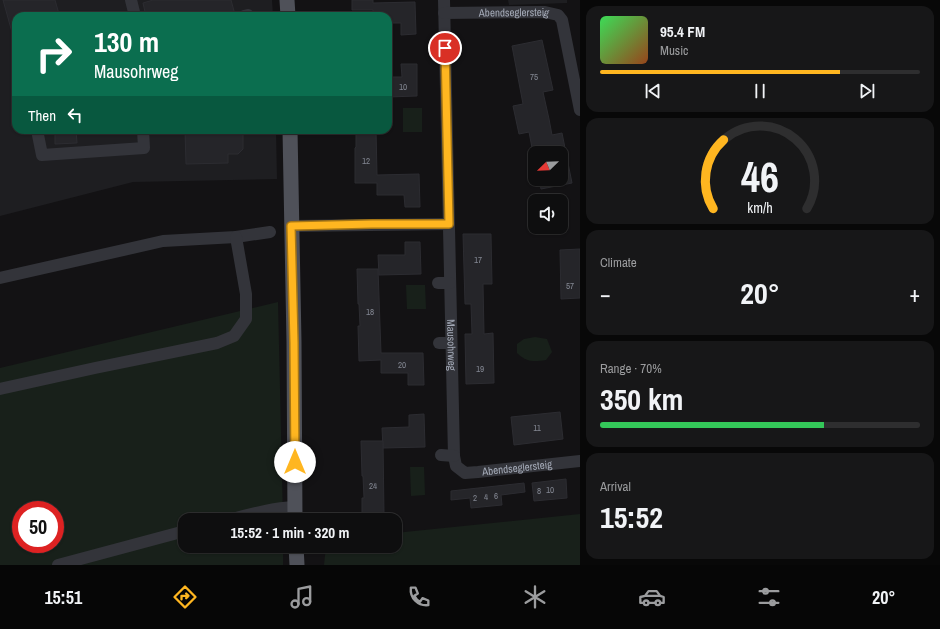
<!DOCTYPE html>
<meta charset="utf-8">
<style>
body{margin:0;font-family:"Archivo Narrow",sans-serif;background:#171718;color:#f1f3f6;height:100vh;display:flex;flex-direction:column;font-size:15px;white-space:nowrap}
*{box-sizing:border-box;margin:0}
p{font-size:13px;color:#9b9c9e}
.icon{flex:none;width:22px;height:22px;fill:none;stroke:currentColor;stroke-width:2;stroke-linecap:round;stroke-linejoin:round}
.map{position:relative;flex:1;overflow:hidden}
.drawer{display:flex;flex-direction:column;gap:6px;padding:6px;background:#080808;width:360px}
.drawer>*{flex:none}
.top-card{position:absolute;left:12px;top:12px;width:380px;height:122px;border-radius:12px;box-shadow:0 1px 3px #0004,0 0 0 1px #2e2e2f;background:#0b6e4f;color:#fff;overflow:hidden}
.needle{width:26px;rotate:247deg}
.fabs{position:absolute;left:528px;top:146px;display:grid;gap:8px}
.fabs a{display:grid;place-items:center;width:40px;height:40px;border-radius:8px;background:#0e0e0f;box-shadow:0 1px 3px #0004,0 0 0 1px #2e2e2f;font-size:20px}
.speed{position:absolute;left:12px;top:501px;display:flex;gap:8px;font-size:20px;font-weight:700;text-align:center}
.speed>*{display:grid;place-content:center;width:52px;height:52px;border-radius:50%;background:#0e0e0f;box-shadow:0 1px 3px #0004,0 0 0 1px #2e2e2f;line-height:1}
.speed .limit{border:6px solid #d22;background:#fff;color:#111}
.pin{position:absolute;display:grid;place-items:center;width:34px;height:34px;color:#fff;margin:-17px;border:2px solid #fff;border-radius:50%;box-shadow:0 1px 4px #0007}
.me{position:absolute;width:44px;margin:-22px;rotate:0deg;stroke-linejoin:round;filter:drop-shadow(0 0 3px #0008)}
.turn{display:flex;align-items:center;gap:14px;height:84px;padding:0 16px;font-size:18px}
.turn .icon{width:52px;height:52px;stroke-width:2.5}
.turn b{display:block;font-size:28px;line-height:34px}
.then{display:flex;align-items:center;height:38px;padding:0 16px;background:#0003;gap:8px;font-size:15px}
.big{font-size:30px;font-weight:800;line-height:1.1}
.drawer .card{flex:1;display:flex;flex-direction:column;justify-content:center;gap:6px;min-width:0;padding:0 14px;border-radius:12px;background:#171718}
.drawer .dial{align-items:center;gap:0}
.dial svg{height:104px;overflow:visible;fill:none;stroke:#2e2e2f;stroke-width:7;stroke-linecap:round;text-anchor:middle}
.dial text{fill:#f1f3f6;stroke:none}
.song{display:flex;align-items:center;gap:12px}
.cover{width:48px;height:48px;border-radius:6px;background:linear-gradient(135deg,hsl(130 70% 55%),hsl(20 70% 35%))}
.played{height:4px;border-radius:2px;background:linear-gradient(90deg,#ffb620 75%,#2e2e2f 75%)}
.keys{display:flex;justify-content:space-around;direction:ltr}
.heat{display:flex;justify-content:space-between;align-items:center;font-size:22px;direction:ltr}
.charge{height:6px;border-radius:3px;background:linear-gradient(90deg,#34c759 70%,#2e2e2f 0)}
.trip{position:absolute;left:178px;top:513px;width:224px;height:40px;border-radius:12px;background:#0e0e0f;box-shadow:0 1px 3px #0004,0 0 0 1px #2e2e2f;font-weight:800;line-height:40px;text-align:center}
.menu{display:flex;height:64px;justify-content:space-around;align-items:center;background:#060606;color:#9b9c9e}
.menu .icon{width:28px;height:28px}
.menu .current{color:#ffb620}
.menu b{font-size:18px;color:#f1f3f6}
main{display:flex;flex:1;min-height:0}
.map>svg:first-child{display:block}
</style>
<main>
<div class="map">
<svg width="580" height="565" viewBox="0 0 580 565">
<rect width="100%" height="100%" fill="#131214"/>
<g fill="#1e1e21">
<path d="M 0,0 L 272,0 L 273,16 L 16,16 L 16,130 L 276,130 L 277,179 L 133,182 L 0,216 Z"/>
<path d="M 508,0 L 567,0 L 567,3 L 509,5 Z"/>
</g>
<g fill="#18201a" fill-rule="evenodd">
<rect x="403" y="108" width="19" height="24"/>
<path d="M 406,285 L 425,285 L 426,309 L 407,309 Z"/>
<path d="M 278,302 L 283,520 L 185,520 L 185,546 L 283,546 L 283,565 L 0,565 L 0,368 ZM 21,510 L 55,510 L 55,544 L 21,544 Z"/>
<path d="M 535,337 L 547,339 L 552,352 L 546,360 C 534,362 526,362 517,353 L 517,344 L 524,339 Z"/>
<path d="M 410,467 L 424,467 L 425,495 L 411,496 Z"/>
<path d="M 580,514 L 580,565 L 324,565 L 326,546 L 395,546 L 395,533 Z"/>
</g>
<g fill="#252529" stroke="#2c2c31">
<path d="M 3,0 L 55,0 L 59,14 L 52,16 L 16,16 L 16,35 L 13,36 Z"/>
<path d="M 153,0 L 231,0 L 234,11 L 213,16 L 194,16 L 193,12 L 177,16 L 146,16 L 143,3 Z"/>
<path d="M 352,0 L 373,0 L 373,3 L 415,2 L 416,34 L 401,35 L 401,23 L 388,23 L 388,16 L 373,16 L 373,10 L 352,10 Z"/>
<path d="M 542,40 L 553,90 L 543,92 L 549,119 L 552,135 L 562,133 L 572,183 L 541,189 L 539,179 L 561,179 L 561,153 L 533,153 L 529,132 L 519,134 L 513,106 L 523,104 L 512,46 Z"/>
<path d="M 401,64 L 417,64 L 417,96 L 388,97 L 388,77 L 402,77 Z"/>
<path d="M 55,130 L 76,130 L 77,143 L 55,144 Z"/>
<path d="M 185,130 L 243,130 L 243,149 L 238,154 L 228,154 L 228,163 L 186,164 Z"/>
<path d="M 356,130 L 376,130 L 377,175 L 419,174 L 420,207 L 405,207 L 404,195 L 377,195 L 377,183 L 355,183 L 355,148 L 356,147 Z"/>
<path d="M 463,234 L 491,234 L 492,284 L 483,284 L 484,334 L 493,333 L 494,383 L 466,384 L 465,334 L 472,334 L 471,304 L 465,304 Z"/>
<path d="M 405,242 L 420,242 L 421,274 L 379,275 L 378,255 L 405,255 Z"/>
<path d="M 580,249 L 580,298 L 561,299 L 560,250 Z"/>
<path d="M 357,269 L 378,269 L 381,353 L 423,353 L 424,385 L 408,385 L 408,373 L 381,373 L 381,360 L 359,361 L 358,326 L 360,326 L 359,304 L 358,304 Z"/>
<path d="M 560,412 L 563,439 L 514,445 L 511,417 Z"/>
<path d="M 424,414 L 425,447 L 383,448 L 382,428 L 409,427 L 409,415 Z"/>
<path d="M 361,441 L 383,441 L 384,515 L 362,515 L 362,498 L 364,498 L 363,476 L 362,476 Z"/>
<path d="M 566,479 L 567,498 L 534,501 L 532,483 Z"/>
<path d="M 524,483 L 525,492 L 501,495 L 502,505 L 471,508 L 470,498 L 451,500 L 451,491 Z"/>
</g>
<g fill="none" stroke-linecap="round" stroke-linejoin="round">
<g stroke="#33343a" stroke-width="12">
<path d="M 131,0 L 135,16"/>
<path id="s1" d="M 444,0 L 454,456 L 456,466 L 465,473 L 478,472 L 580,461"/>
<path id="s2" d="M 444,13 L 545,12 L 558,15 L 562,20 L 580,110"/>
<path d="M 244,16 L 248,15 L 249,16"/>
<path d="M 37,130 L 42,155 L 144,148 L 143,130"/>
<path d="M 291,226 L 449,224"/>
<path d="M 0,278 L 163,241 L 236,237 L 270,232"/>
<path d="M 438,283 L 450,283"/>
<path d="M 439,343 L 451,343"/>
<path d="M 0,389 L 95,368 L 217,343 L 234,336 L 246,319 L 246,294 L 236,237"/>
<path d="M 441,455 L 454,456"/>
<path d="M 228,520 C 251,514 272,508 295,507"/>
<path d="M 58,565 L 185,531"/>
</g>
<g stroke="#4f5159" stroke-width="15">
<path d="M 287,0 L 288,16"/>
<path d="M 290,130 L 294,342 L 295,520"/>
<path d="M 296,546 L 297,565"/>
</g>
</g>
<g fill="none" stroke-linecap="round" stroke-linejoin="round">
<defs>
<path id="route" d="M 295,462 L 294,342 L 291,226 L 372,224 L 449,224 L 445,48"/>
</defs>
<use href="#route" stroke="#a67615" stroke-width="10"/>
<use href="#route" stroke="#ffb620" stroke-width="7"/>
</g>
<g text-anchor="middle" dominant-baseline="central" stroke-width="4" stroke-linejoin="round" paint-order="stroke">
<g font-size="9" fill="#838792">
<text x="534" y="77">75</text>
<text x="403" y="87">10</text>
<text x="366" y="161">12</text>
<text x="478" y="260">17</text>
<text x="570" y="286">57</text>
<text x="370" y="312">18</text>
<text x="402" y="365">20</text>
<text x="480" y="369">19</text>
<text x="537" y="428">11</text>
<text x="373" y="486">24</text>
<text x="550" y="490">10</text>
<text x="539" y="491">8</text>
<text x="496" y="496">6</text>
<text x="486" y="497">4</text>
<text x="475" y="498">2</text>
</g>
<g font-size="11" fill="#a3a9b6" stroke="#0e0e0f">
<text stroke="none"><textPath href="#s2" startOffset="70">Abendseglersteig</textPath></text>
<text stroke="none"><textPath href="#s1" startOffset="345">Mausohrweg</textPath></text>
<text stroke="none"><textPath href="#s1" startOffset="530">Abendseglersteig</textPath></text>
</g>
</g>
</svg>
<div class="fabs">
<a><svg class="needle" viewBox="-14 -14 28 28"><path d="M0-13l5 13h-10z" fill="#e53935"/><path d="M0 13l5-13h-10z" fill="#9b9c9e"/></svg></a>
<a><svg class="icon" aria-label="sound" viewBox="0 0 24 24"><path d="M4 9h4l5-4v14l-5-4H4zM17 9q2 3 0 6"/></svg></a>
</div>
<div class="speed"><div class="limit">50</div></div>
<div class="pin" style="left:445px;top:48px;background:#d93025"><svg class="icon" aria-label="arrive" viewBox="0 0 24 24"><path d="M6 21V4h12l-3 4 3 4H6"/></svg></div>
<svg class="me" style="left:295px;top:462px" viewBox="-20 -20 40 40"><circle r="19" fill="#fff"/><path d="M0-13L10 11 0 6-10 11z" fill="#ffb620"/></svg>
<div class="trip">15:52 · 1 min · 320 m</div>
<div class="top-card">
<div class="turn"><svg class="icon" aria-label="right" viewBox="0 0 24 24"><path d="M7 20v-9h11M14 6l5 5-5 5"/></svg><div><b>130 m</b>Mausohrweg</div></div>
<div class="then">Then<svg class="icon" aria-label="left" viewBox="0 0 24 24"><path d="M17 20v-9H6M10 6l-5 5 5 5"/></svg></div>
</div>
</div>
<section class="drawer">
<div class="card">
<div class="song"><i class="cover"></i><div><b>95.4 FM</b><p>Music</p></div></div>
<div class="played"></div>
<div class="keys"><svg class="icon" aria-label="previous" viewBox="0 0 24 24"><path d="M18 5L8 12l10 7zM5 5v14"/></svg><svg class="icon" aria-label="pause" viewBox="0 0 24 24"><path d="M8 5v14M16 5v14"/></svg><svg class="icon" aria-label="next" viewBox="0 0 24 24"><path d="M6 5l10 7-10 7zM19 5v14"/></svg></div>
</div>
<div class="card dial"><svg viewBox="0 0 100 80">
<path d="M14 69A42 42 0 1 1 86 69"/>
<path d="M14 69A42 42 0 0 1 22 16" stroke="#ffb620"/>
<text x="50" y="56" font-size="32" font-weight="700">46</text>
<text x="50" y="72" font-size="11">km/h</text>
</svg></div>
<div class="card"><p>Climate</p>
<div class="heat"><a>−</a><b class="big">20°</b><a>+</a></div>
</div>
<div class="card"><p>Range · 70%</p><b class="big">350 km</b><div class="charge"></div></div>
<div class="card"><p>Arrival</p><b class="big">15:52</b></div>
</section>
</main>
<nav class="menu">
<b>15:51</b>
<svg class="icon current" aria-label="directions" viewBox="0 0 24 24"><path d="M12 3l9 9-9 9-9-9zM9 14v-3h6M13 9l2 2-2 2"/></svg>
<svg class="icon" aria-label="music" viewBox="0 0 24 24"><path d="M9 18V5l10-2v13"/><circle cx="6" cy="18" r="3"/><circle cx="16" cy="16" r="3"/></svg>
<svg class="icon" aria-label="phone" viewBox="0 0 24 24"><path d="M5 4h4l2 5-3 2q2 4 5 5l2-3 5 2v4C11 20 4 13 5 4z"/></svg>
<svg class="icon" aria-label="climate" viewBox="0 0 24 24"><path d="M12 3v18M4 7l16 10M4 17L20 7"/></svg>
<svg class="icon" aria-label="car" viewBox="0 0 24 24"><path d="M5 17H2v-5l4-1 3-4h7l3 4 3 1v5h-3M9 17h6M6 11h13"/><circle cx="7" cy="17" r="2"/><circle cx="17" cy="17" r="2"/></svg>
<svg class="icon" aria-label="filters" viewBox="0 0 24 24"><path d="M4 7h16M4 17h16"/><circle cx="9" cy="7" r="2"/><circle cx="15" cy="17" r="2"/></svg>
<b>20°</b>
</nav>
